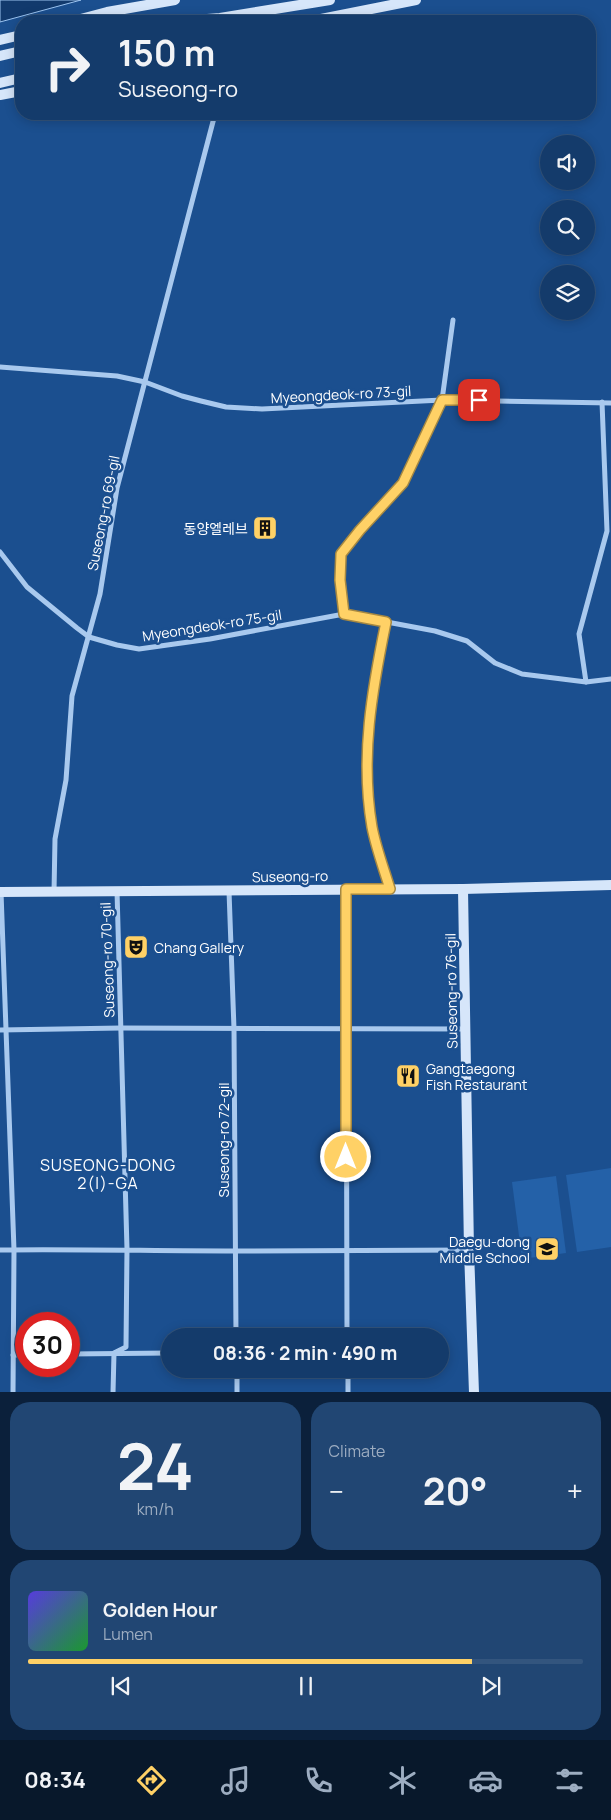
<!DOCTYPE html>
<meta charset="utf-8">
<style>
body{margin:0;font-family:Manrope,"Noto Sans KR",sans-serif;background:#214673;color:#f1f3f6;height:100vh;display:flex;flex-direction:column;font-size:19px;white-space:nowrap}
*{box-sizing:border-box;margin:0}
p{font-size:16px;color:#9dadc1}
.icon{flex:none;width:28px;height:28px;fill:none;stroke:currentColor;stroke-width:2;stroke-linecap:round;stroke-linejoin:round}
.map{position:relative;height:1392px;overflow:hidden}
.side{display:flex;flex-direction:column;gap:10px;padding:10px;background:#0b203b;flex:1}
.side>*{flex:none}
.top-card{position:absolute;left:15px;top:15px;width:581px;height:105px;border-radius:20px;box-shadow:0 2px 12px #0003,0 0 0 1px #33557e;background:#143b6b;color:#f1f3f6;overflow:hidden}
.tools{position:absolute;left:540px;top:135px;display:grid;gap:10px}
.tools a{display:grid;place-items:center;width:55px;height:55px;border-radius:50%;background:#143b6b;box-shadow:0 2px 12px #0003,0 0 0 1px #33557e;font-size:25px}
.speed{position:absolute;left:15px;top:1312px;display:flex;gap:10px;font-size:25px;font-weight:700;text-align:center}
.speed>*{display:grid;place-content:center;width:65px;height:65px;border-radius:50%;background:#143b6b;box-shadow:0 2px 12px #0003,0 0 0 1px #33557e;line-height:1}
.speed .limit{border:8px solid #d22;background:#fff;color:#111}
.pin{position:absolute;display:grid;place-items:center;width:42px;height:42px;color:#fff;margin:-21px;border-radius:10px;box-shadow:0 2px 8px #0006}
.me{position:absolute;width:55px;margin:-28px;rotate:0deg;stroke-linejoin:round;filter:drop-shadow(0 0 4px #0008)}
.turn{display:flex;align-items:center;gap:18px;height:105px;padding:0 20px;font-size:22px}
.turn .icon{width:65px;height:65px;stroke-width:2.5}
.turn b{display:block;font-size:35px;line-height:42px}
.big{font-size:38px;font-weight:700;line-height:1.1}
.side .tile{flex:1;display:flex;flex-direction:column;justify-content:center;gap:8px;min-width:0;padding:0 18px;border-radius:20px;background:#214673}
.side .dial{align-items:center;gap:0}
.dial b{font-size:65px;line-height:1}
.song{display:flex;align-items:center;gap:15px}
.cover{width:60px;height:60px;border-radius:8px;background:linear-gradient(135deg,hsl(250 70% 55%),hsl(130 70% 35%))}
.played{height:5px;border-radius:2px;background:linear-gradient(90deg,#ffd166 80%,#33557e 80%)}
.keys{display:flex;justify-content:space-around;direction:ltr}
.heat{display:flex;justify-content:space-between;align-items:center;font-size:28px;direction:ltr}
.side .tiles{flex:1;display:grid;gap:10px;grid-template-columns:1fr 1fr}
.tile:last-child{grid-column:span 2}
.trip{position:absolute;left:161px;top:1328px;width:288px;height:50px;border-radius:25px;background:#143b6b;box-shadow:0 2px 12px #0003,0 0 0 1px #33557e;font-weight:700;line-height:50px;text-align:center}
.menu{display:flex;height:80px;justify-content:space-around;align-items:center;background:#08182b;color:#9dadc1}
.menu .icon{width:35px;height:35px}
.menu .active{color:#ffd166}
.menu b{font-size:22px;color:#f1f3f6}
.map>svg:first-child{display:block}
</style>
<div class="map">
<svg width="611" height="1393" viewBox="0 0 611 1393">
<rect width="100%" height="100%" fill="#1b4f8f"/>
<g fill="#2461a8">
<path d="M 611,1168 L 611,1247 L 577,1252 L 566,1175 Z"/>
<path d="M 556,1176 L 566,1253 L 522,1259 L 512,1182 Z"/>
</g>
<path fill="#123a6d" stroke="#9cc4f0" d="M 0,0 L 81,0 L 0,22 Z"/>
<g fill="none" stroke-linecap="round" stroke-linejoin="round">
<g stroke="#a9c9ee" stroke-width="5">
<path d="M 0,367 L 117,376 L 145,382 L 182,396 L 201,401 L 226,407 L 262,409 L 442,400 L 611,403"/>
<path d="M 0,552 L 27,587 L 77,628 L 89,637 L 117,645 L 139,649 L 210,639 L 344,614 L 435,631 L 467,641 L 495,663 L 522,674 L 586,682 L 611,679"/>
<path d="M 344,614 L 340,580 L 341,554 L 361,529 L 403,483 L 442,400 L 453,320"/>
<path d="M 386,622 L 373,685 L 366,755 L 372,827 L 390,889"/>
<path d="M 586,682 L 579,634 L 607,531 L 602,402"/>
<path d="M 346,890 L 347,1336"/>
<path d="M 229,891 L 234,1029 L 236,1336"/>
<path d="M 1,892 L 14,1250 L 13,1393"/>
<path d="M 54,892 L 55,839 L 66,780 L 72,696 L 100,594 L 117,488 L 215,114"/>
<path d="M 0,1030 L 121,1028 L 465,1029"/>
<path d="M 0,1250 C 78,1249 156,1251 234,1251 C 313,1251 391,1250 469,1250"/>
<path d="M 69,1354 L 170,1353"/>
<path d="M 13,1355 L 26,1355"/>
<path d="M 237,1369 L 237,1393"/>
<path d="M 348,1369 L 348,1393"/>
<path d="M 113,1393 L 114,1353 L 126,1347 L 127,1249 L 117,891"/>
</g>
<g stroke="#d6e6fa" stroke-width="10">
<path d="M 73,21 L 107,12 L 175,0"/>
<path d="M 182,21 L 220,18 L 330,0"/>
<path d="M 297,21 L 311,21 L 416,0"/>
<path d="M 0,40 L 21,35"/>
<path d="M 0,56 L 21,51"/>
<path d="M 0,83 L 21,78"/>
<path d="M 0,95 L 21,91"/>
<path d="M 463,889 L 469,1250 L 474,1393"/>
<path d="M 0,892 L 463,889 L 611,885"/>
</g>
</g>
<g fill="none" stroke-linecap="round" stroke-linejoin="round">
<defs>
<path id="route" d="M 346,1157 L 346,889 L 390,889 C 384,869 376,848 372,827 C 360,757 372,690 386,622 L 344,614 L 340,580 L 341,554 L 360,530 L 403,483 L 442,400 L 479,400"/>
</defs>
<use href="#route" stroke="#a68842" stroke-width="12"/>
<use href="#route" stroke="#ffd166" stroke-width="9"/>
</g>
<defs>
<symbol id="building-square" viewBox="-11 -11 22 22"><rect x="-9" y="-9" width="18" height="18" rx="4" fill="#ffd166" stroke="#1b4f8f"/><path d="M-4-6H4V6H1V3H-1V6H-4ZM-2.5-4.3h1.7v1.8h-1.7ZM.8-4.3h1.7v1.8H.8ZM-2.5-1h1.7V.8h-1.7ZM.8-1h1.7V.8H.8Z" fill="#111"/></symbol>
<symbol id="theatre-square" viewBox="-11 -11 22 22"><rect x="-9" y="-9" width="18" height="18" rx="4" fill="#ffd166" stroke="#1b4f8f"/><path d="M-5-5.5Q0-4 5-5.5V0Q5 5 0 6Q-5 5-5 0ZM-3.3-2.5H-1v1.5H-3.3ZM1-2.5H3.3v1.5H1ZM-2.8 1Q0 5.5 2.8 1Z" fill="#111"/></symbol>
<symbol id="restaurant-square" viewBox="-11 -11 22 22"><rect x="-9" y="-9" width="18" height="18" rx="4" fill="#ffd166" stroke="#1b4f8f"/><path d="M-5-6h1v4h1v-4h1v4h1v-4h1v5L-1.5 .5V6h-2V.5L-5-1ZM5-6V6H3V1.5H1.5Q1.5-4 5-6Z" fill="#111"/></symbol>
<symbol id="school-square" viewBox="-11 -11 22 22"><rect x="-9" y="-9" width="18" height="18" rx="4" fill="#ffd166" stroke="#1b4f8f"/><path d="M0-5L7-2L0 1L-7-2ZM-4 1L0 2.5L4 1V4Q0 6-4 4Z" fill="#111"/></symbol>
</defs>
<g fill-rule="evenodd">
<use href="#building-square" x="251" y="514" width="28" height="28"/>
<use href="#theatre-square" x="122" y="933" width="28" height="28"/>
<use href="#restaurant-square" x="394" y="1062" width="28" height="28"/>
<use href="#school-square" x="533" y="1235" width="28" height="28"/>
</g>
<g text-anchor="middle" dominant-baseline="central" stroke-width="5" stroke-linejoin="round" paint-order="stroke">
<g font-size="14" fill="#fff" stroke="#1b4f8f">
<text transform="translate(341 394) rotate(-3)">Myeongdeok-ro 73-gil</text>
<text transform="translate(103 513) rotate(-79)">Suseong-ro 69-gil</text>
<text transform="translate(212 625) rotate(-9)">Myeongdeok-ro 75-gil</text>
<text transform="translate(290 876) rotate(-1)">Suseong-ro</text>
<text transform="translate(107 960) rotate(-92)">Suseong-ro 70-gil</text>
<text transform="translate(451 991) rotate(-91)">Suseong-ro 76-gil</text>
<text transform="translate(223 1140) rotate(-90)">Suseong-ro 72-gil</text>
</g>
<g font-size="14" fill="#fff" stroke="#1b4f8f" text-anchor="end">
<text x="248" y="528">동양엘레브</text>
<text x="154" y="947" text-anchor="start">Chang Gallery</text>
<text x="426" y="1068" text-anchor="start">Gangtaegong<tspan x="426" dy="16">Fish Restaurant</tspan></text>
<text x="530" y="1241">Daegu-dong<tspan x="530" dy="16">Middle School</tspan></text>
</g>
<g font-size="16" letter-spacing="1" fill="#fff" stroke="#1b4f8f">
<text x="108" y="1165">SUSEONG-DONG<tspan x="108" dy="18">2(I)-GA</tspan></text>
</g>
</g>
</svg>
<div class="tools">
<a><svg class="icon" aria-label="sound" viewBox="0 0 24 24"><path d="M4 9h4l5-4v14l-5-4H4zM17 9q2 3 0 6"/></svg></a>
<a><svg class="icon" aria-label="search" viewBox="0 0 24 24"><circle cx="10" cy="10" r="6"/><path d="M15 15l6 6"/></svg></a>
<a><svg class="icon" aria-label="layers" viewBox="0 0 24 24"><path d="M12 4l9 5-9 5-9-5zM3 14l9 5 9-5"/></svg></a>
</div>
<div class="speed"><div class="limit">30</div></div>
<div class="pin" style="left:479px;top:400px;background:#d93025"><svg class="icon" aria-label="arrive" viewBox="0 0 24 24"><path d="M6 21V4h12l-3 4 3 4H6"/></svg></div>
<svg class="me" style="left:346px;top:1157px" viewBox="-20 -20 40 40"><circle r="17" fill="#ffd166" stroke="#fff" stroke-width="3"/><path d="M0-11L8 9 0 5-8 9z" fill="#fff"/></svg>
<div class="trip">08:36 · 2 min · 490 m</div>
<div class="top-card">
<div class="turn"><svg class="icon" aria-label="right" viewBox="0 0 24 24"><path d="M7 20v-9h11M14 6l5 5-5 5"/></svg><div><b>150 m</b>Suseong-ro</div></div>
</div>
</div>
<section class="side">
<div class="tiles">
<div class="tile dial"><b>24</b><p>km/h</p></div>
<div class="tile"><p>Climate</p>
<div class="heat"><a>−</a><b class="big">20°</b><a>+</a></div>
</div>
<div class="tile">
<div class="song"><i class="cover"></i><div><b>Golden Hour</b><p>Lumen</p></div></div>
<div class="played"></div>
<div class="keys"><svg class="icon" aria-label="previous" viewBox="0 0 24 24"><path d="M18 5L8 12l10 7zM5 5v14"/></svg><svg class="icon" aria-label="pause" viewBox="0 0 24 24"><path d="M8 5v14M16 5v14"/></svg><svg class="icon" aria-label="next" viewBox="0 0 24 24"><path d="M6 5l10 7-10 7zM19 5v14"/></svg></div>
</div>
</div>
</section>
<nav class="menu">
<b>08:34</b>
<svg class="icon active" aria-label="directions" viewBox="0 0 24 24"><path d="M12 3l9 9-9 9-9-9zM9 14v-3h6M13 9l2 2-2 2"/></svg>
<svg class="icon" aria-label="music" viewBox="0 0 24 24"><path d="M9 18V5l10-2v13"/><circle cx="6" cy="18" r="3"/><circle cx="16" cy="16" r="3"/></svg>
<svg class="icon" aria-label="phone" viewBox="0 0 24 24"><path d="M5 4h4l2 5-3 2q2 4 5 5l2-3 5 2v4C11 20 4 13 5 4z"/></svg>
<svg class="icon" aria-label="climate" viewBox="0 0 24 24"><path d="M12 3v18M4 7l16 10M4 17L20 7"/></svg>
<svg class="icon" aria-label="car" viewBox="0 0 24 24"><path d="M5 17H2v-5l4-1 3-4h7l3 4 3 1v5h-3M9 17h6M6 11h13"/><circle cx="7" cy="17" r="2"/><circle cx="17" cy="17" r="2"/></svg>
<svg class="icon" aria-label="filters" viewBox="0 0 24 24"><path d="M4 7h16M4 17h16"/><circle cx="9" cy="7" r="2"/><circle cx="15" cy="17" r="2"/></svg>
</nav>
